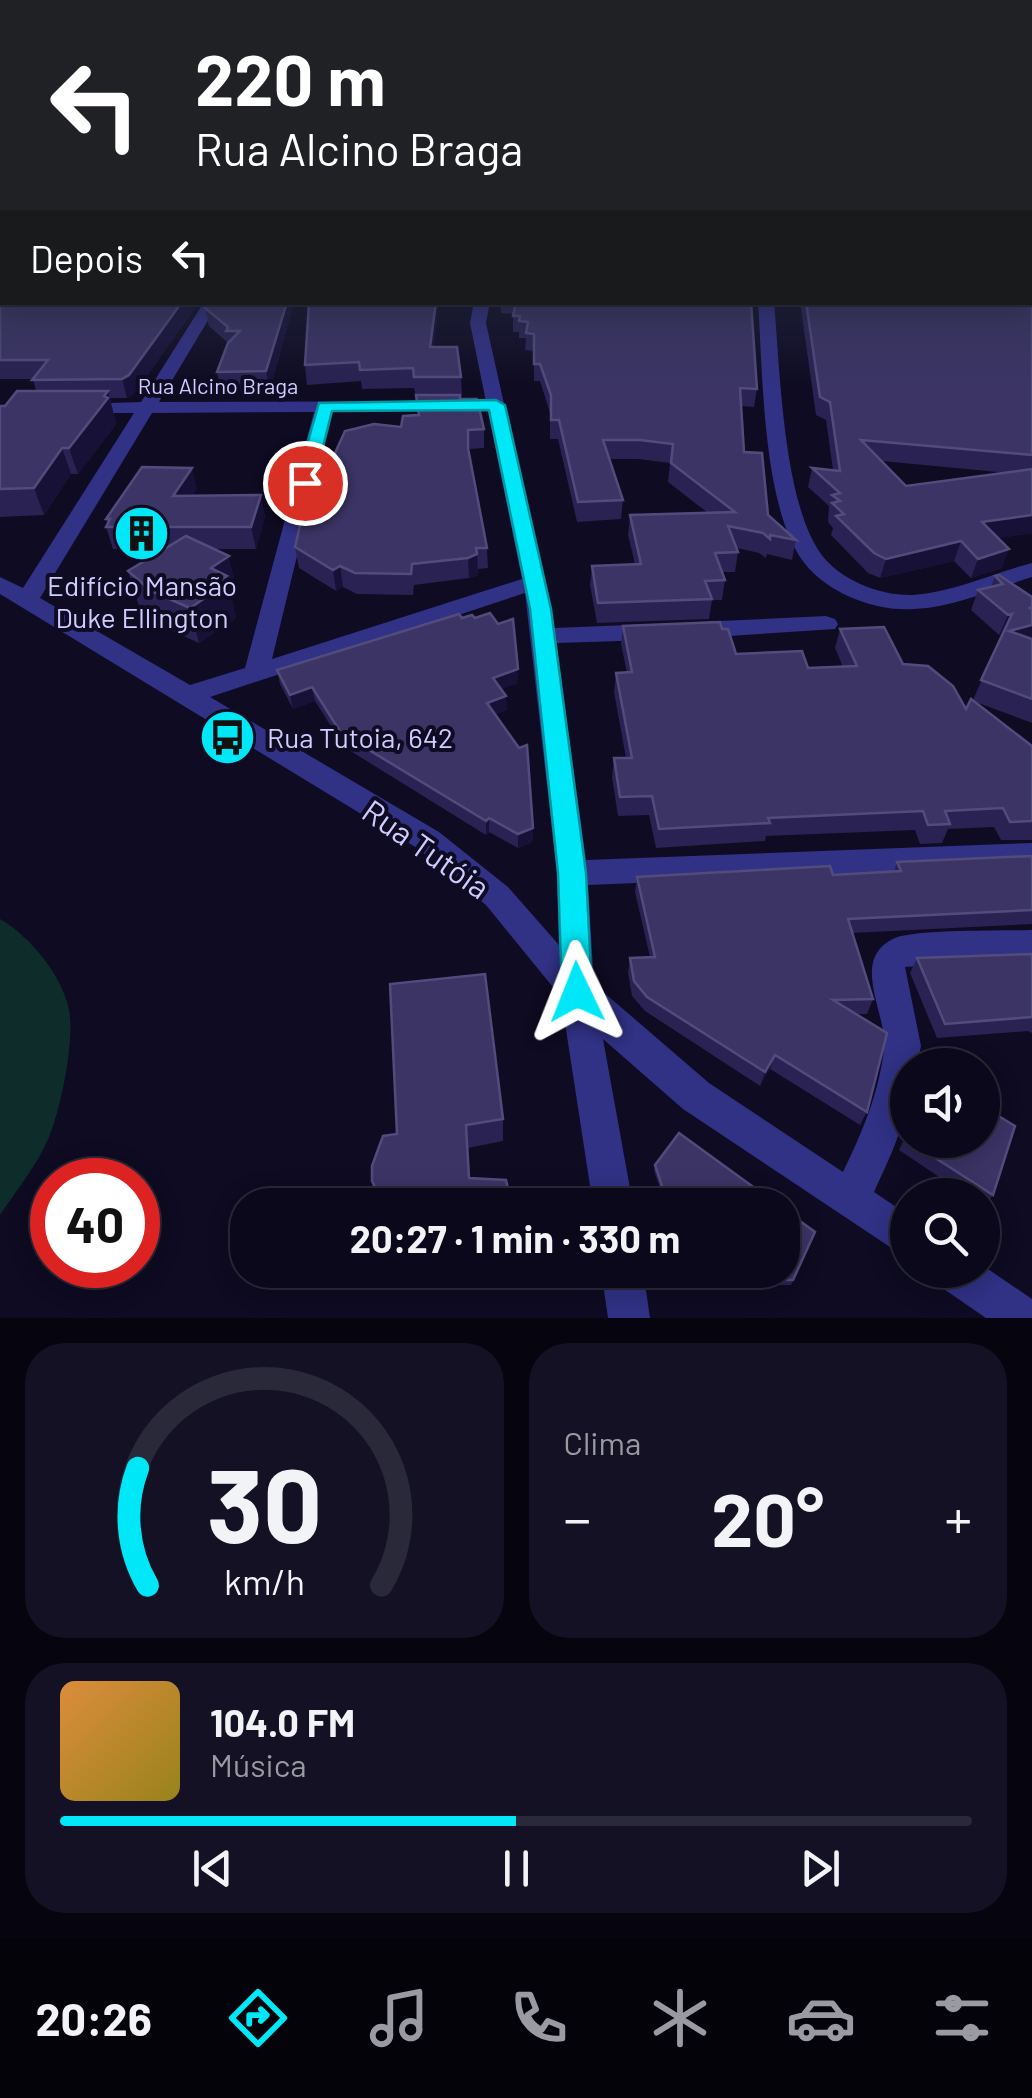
<!DOCTYPE html>
<html lang="pt">
<meta charset="utf-8">
<style>
body{margin:0;font-family:Barlow,sans-serif;background:#131123;color:#f1f3f6;height:100vh;display:flex;flex-direction:column;font-size:38px;white-space:nowrap}
*{box-sizing:border-box;margin:0}
p{font-size:32px;color:#999aa2}
.icon{flex:none;width:55px;height:55px;fill:none;stroke:currentColor;stroke-width:2;stroke-linecap:round;stroke-linejoin:round}
.map{position:relative;height:1318px;overflow:hidden}
.sheet{display:flex;flex-direction:column;gap:25px;padding:25px;background:#06040e;flex:1}
.sheet>*{flex:none}
.guide{position:absolute;left:0px;top:0px;width:1032px;height:305px;box-shadow:0 5px 25px #0003,0 0 0 2px #2a2939;background:#202124;color:#fff;overflow:hidden}
.buttons{position:absolute;left:890px;top:1048px;display:grid;gap:20px}
.buttons a{display:grid;place-items:center;width:110px;height:110px;border-radius:50%;background:#0a081a;box-shadow:0 5px 25px #0003,0 0 0 2px #2a2939;font-size:50px}
.speed{position:absolute;left:30px;top:1158px;display:flex;gap:20px;font-size:50px;font-weight:700;text-align:center}
.speed>*{display:grid;place-content:center;width:130px;height:130px;border-radius:50%;background:#0a081a;box-shadow:0 5px 25px #0003,0 0 0 2px #2a2939;line-height:1}
.speed .limit{border:15px solid #d22;background:#fff;color:#111}
.pin{position:absolute;display:grid;place-items:center;width:85px;height:85px;color:#fff;margin:-42px;border:5px solid #fff;border-radius:50%;box-shadow:0 2px 10px #0007}
.me{position:absolute;width:110px;margin:-55px;rotate:358deg;stroke-linejoin:round;filter:drop-shadow(0 0 8px #0008)}
.turn{display:flex;align-items:center;gap:35px;height:210px;padding:0 30px;font-size:45px}
.turn .icon{width:130px;height:130px;stroke-width:2.5}
.turn b{display:block;font-size:70px;line-height:85px}
.then{display:flex;align-items:center;height:95px;padding:0 30px;background:#0003;gap:20px;font-size:38px}
.big{font-size:75px;font-weight:700;line-height:1.1}
.sheet .widget{flex:1;display:flex;flex-direction:column;justify-content:center;gap:15px;min-width:0;padding:0 35px;border-radius:40px;background:#131123}
.sheet .dial{align-items:center;gap:0}
.dial svg{height:260px;overflow:visible;fill:none;stroke:#2a2939;stroke-width:7;stroke-linecap:round;text-anchor:middle}
.dial text{fill:#f1f3f6;stroke:none}
.song{display:flex;align-items:center;gap:30px}
.cover{width:120px;height:120px;border-radius:15px;background:linear-gradient(135deg,hsl(30 70% 55%),hsl(50 70% 35%))}
.played{height:10px;border-radius:5px;background:linear-gradient(90deg,#00e8f7 50%,#2a2939 50%)}
.keys{display:flex;justify-content:space-around;direction:ltr}
.heat{display:flex;justify-content:space-between;align-items:center;font-size:55px;direction:ltr}
.sheet .tiles{flex:1;display:grid;gap:25px;grid-template-columns:1fr 1fr}
.widget:last-child{grid-column:span 2}
.trip{position:absolute;left:230px;top:1188px;width:570px;height:100px;border-radius:40px;background:#0a081a;box-shadow:0 5px 25px #0003,0 0 0 2px #2a2939;font-weight:700;line-height:100px;text-align:center}
.tab-bar{display:flex;height:160px;justify-content:space-around;align-items:center;background:#04030a;color:#999aa2}
.tab-bar .icon{width:70px;height:70px}
.tab-bar .on{color:#00e8f7}
.tab-bar b{font-size:45px;color:#f1f3f6}
.map>svg:first-child{display:block}
</style>
<div class="map">
<svg width="1032" height="1318" viewBox="0 0 1032 1318">
<rect width="100%" height="100%" fill="#0e0b22"/>
<path fill="#0d2c2a" d="M 0,919 C 30,936 66,979 70,1016 C 73,1047 61,1108 49,1137 C 38,1164 16,1191 0,1215 Z"/>
<g fill="none" stroke-linecap="round" stroke-linejoin="round">
<g fill="#313186" fill-rule="evenodd">
<rect x="1030" y="257" width="2" height="11"/>
<path d="M 204,302 L 219,302 L 159,402 L 452,401 L 461,406 L 452,411 L 332,412 L 272,659 L 522,579 L 470,323 L 474,302 L 490,302 L 486,323 L 554,628 L 653,624 L 665,632 L 653,640 L 556,643 L 586,860 L 1032,843 L 1032,867 L 588,885 L 594,984 L 709,1083 L 843,1172 C 862,1133 879,1093 884,1049 C 888,1014 848,959 895,938 C 916,929 1004,931 1032,930 L 1032,958 L 905,967 L 921,1046 L 917,1065 L 908,1065 C 908,1122 897,1142 874,1192 L 908,1215 L 908,1259 L 683,1109 L 603,1039 L 633,1205 L 593,1205 L 561,997 L 486,905 L 417,848 L 0,594 L 0,577 L 23,588 L 134,413 L 82,413 L 76,412 L 76,404 L 141,402 ZM 314,412 L 245,668 L 190,685 L 40,598 L 152,413 ZM 525,593 L 557,873 L 559,945 L 508,887 L 439,832 L 210,697 Z"/>
<path d="M 758,302 L 774,302 C 780,368 783,497 819,551 C 838,580 880,596 913,595 C 954,592 993,573 1032,563 L 1032,577 C 994,589 955,607 914,609 C 874,612 823,592 800,557 C 762,498 763,373 758,302 Z"/>
<path d="M 826,616 L 835,619 L 838,624 L 835,629 L 698,638 L 686,630 L 698,622 Z"/>
<path d="M 982,1265 L 1032,1299 L 1032,1318 L 986,1318 L 938,1285 L 932,1270 L 982,1270 Z"/>
<path d="M 601,1270 L 643,1270 L 650,1318 L 608,1318 Z"/>
</g>
</g>
<g fill="#292252" fill-rule="evenodd">
<path d="M 0,246 L 199,302 L 134,394 L 127,398 L 110,398 L 116,424 L 78,474 L 71,474 L 44,515 L 0,517 L 0,406 L 5,406 L 36,391 L 33,379 L 0,379 Z"/>
<path d="M 1032,300 L 1032,533 L 999,538 L 1002,568 L 971,578 L 954,561 L 880,578 L 868,573 L 831,535 L 833,528 L 828,522 L 829,506 L 808,487 L 812,468 L 833,470 L 826,420 L 816,415 L 800,302 L 1030,302 ZM 882,461 L 1008,473 L 906,486 Z"/>
<path d="M 208,302 L 294,302 L 270,390 L 221,391 L 217,372 L 228,343 L 209,326 L 205,308 Z"/>
<path d="M 500,302 L 751,302 L 757,389 L 754,407 L 741,406 L 744,452 L 768,515 L 796,540 L 792,560 L 767,554 L 766,558 L 759,553 L 737,548 L 738,552 L 735,572 L 722,572 L 725,580 L 722,600 L 712,600 L 709,619 L 597,623 L 590,585 L 592,566 L 635,564 L 628,535 L 630,515 L 708,513 L 668,482 L 670,463 L 638,459 L 610,459 L 623,500 L 621,519 L 577,522 L 558,439 L 550,439 L 550,413 L 540,381 L 534,381 L 534,351 L 525,350 L 526,338 L 519,338 L 519,332 L 513,332 L 513,314 L 501,313 Z"/>
<path d="M 434,347 L 461,377 L 462,396 L 460,396 L 460,399 L 484,429 L 484,448 L 469,449 L 487,548 L 488,568 L 478,569 L 478,575 L 469,578 L 414,585 L 413,595 L 357,594 L 343,587 L 336,591 L 299,568 L 295,547 L 335,496 L 339,477 L 335,453 L 401,427 L 418,415 L 416,397 L 414,388 L 362,389 L 361,381 L 307,385 L 305,365 Z"/>
<path d="M 197,489 L 192,496 L 265,516 L 256,549 L 213,549 L 237,591 L 231,595 L 236,618 L 199,643 L 161,626 L 139,606 L 128,571 L 165,549 L 113,549 L 106,527 L 107,524 L 106,519 Z"/>
<path d="M 995,576 L 1032,597 L 1032,723 L 973,701 L 1032,746 L 1032,840 L 1001,840 L 994,827 L 948,829 L 942,843 L 920,844 L 915,830 L 766,836 L 765,841 L 656,848 L 649,815 L 618,816 L 612,777 L 614,758 L 626,758 L 614,692 L 616,673 L 627,673 L 621,644 L 623,626 L 722,629 L 736,654 L 808,668 L 843,667 L 835,648 L 840,629 L 903,664 L 966,709 L 973,700 L 1002,634 L 999,635 L 971,610 L 978,590 L 991,587 Z"/>
<path d="M 277,670 L 518,683 L 501,689 L 507,710 L 495,714 L 533,828 L 532,842 L 518,848 L 489,832 L 486,835 L 344,747 L 315,701 L 293,709 L 280,684 Z"/>
<path d="M 1032,856 L 1032,924 L 852,933 L 873,999 L 867,1014 L 855,1014 L 867,1112 L 860,1125 L 770,1069 L 760,1086 L 645,1011 L 632,996 L 628,973 L 630,958 L 650,957 L 635,892 L 637,877 L 833,875 L 894,872 L 897,862 Z"/>
<path d="M 1032,954 L 1032,1033 L 1028,1031 L 937,1038 L 910,973 L 917,958 Z"/>
<path d="M 503,1119 L 503,1141 L 468,1148 L 470,1178 L 512,1205 L 378,1205 L 372,1181 L 383,1136 Z"/>
<path d="M 908,1131 L 908,1140 L 993,1195 L 984,1206 L 982,1206 L 982,1195 L 966,1195 L 899,1150 Z"/>
<path d="M 655,1165 L 778,1205 L 673,1205 L 663,1197 L 654,1171 Z"/>
<path d="M 815,1232 L 791,1285 L 777,1285 L 757,1270 L 782,1270 Z"/>
</g>
<g fill="#171137">
<path d="M 0,203 L 2,203 L 2,219 L 0,221 Z"/>
<path d="M 182,302 L 199,302 L 134,394 L 127,398 L 122,379 Z"/>
<path d="M 287,302 L 294,302 L 270,390 L 266,371 Z"/>
<path d="M 436,302 L 439,302 L 432,366 L 430,347 Z"/>
<path d="M 108,391 L 116,424 L 78,474 L 69,448 Z"/>
<path d="M 62,448 L 71,474 L 44,515 L 34,488 Z"/>
<path d="M 192,468 L 197,489 L 179,517 L 173,496 Z"/>
<path d="M 261,495 L 265,516 L 256,549 L 251,527 Z"/>
<path d="M 1032,515 L 1032,533 L 975,542 L 982,522 Z"/>
<path d="M 961,541 L 954,561 L 880,578 L 886,559 Z"/>
<path d="M 1009,549 L 1002,568 L 971,578 L 978,559 Z"/>
<path d="M 477,554 L 478,575 L 469,578 L 468,558 Z"/>
<path d="M 229,556 L 237,591 L 231,595 L 236,618 L 199,643 L 190,608 L 211,568 Z"/>
<path d="M 340,566 L 343,587 L 336,591 L 333,570 Z"/>
<path d="M 1032,607 L 1032,642 L 1009,631 Z"/>
<path d="M 1012,614 L 1003,634 L 999,635 L 1008,615 Z"/>
<path d="M 518,669 L 518,683 L 493,692 L 493,678 Z"/>
<path d="M 312,687 L 315,701 L 293,709 L 290,695 Z"/>
<path d="M 506,696 L 507,710 L 487,717 L 487,703 Z"/>
<path d="M 489,818 L 489,832 L 486,835 L 486,821 Z"/>
<path d="M 533,828 L 532,842 L 518,848 L 518,834 Z"/>
<path d="M 775,1055 L 770,1069 L 760,1086 L 765,1072 Z"/>
</g>
<g fill="#3b3465" stroke="#524c7d" stroke-width="2.5">
<path d="M 2,245 L 2,302 L 182,302 L 129,375 L 122,379 L 32,380 L 48,360 L 0,360 L 0,246 Z"/>
<path d="M 1030,300 L 1032,300 L 1032,455 L 861,440 L 906,486 L 1032,469 L 1032,515 L 982,522 L 1009,549 L 978,559 L 961,541 L 886,559 L 874,553 L 836,516 L 844,514 L 832,503 L 840,501 L 832,495 L 840,493 L 812,468 L 840,471 L 830,402 L 820,397 L 806,302 L 1030,302 Z"/>
<path d="M 208,302 L 287,302 L 266,371 L 217,372 L 228,343 L 240,331 L 226,331 L 228,327 L 205,308 Z"/>
<path d="M 309,302 L 436,302 L 430,347 L 457,347 L 461,377 L 414,377 L 413,368 L 360,370 L 359,362 L 305,365 Z"/>
<path d="M 516,302 L 751,302 L 757,389 L 740,388 L 744,452 L 762,453 L 768,515 L 796,540 L 770,535 L 770,539 L 763,533 L 728,526 L 738,552 L 715,553 L 725,580 L 705,581 L 712,599 L 598,603 L 592,566 L 641,564 L 630,515 L 735,512 L 671,463 L 673,444 L 640,440 L 603,440 L 623,500 L 578,502 L 559,420 L 551,420 L 551,395 L 540,364 L 534,364 L 534,334 L 526,333 L 528,322 L 519,321 L 520,316 L 513,316 Z"/>
<path d="M 17,391 L 108,391 L 104,396 L 108,398 L 69,448 L 62,448 L 34,488 L 0,489 L 0,406 L 5,406 Z"/>
<path d="M 416,395 L 460,395 L 460,399 L 477,399 L 484,429 L 468,430 L 468,448 L 487,548 L 476,548 L 477,554 L 468,558 L 412,564 L 411,574 L 355,573 L 340,566 L 333,570 L 295,547 L 307,496 L 335,496 L 340,472 L 335,453 L 345,431 L 374,424 L 401,427 L 403,416 L 419,415 Z"/>
<path d="M 142,467 L 192,468 L 173,496 L 261,495 L 251,527 L 106,527 L 110,519 L 106,519 Z"/>
<path d="M 186,536 L 229,556 L 211,568 L 227,576 L 221,580 L 227,583 L 190,608 L 151,591 L 128,571 Z"/>
<path d="M 999,575 L 1032,597 L 1032,607 L 1030,608 L 1032,609 L 1032,625 L 1009,631 L 1032,639 L 1032,699 L 981,680 L 1012,614 L 1008,615 L 978,590 L 1003,584 L 995,576 Z"/>
<path d="M 490,613 L 498,624 L 513,619 L 518,669 L 493,678 L 506,696 L 487,703 L 519,748 L 527,745 L 533,828 L 518,834 L 489,818 L 486,821 L 341,733 L 312,687 L 290,695 L 277,670 L 459,614 L 462,618 L 472,615 L 475,618 Z"/>
<path d="M 720,622 L 722,629 L 728,629 L 736,654 L 802,651 L 808,668 L 857,666 L 840,629 L 884,627 L 903,664 L 928,666 L 953,686 L 966,709 L 971,699 L 1032,746 L 1032,821 L 1010,822 L 1003,808 L 945,811 L 950,824 L 928,825 L 923,811 L 768,818 L 770,823 L 659,829 L 652,796 L 620,797 L 614,758 L 632,758 L 616,673 L 632,672 L 623,626 Z"/>
<path d="M 1032,856 L 1032,910 L 848,919 L 873,999 L 833,1000 L 887,1033 L 867,1112 L 775,1055 L 765,1072 L 647,997 L 634,981 L 630,958 L 655,957 L 637,877 L 830,866 L 833,875 L 901,871 L 897,862 Z"/>
<path d="M 1032,954 L 1032,1017 L 945,1024 L 917,958 Z"/>
<path d="M 485,974 L 503,1119 L 466,1125 L 469,1178 L 506,1180 L 512,1205 L 400,1205 L 400,1200 L 381,1201 L 372,1181 L 372,1166 L 383,1136 L 397,1134 L 390,984 Z"/>
<path d="M 982,1106 L 1015,1126 L 993,1195 L 906,1139 L 908,1135 L 908,1140 L 982,1140 Z"/>
<path d="M 679,1133 L 778,1205 L 681,1205 L 664,1192 L 655,1165 Z"/>
<path d="M 782,1208 L 815,1232 L 793,1280 L 780,1280 L 766,1270 L 782,1270 Z"/>
</g>
<linearGradient id="sky" x2="0" y2="1"><stop stop-color="#080613"/><stop offset="0.52" stop-color="#30344f"/><stop offset="1" stop-color="#30344f" stop-opacity="0"/></linearGradient>
<rect width="1032" height="387" fill="url(#sky)"/>
<path fill="#00e8f7" stroke="#0097a1" stroke-width="2.5" d="M 496,400 L 505,405 L 551,609 L 586,873 L 592,992 L 588,1001 L 577,1006 L 566,1001 L 562,992 L 558,873 L 530,609 L 489,410 L 332,411 L 314,483 L 305,488 L 296,483 L 319,403 Z"/>
<defs>
<symbol id="building-disc" viewBox="-11 -11 22 22"><circle r="9.5" fill="#00e8f7" stroke="#0e0b22"/><path d="M-4-6H4V6H1V3H-1V6H-4ZM-2.5-4.3h1.7v1.8h-1.7ZM.8-4.3h1.7v1.8H.8ZM-2.5-1h1.7V.8h-1.7ZM.8-1h1.7V.8H.8Z" fill="#111"/></symbol>
<symbol id="bus-disc" viewBox="-11 -11 22 22"><circle r="9.5" fill="#00e8f7" stroke="#0e0b22"/><path d="M-5-6H5V4H4V6H2V4H-2V6H-4V4H-5ZM-3.5-4V0h7V-4ZM-3.5 1.2v1.5H-2V1.2ZM2 1.2v1.5H3.5V1.2Z" fill="#111"/></symbol>
</defs>
<g fill-rule="evenodd">
<use href="#building-disc" x="110" y="502" width="63" height="63"/>
<use href="#bus-disc" x="196" y="706" width="63" height="63"/>
</g>
<g text-anchor="middle" dominant-baseline="central" stroke-width="8" stroke-linejoin="round" paint-order="stroke">
<g font-size="22" fill="#cfccff" stroke="#0e0b22">
<text x="218" y="385">Rua Alcino Braga</text>
</g>
<g font-size="28" fill="#cfccff" stroke="#0e0b22">
<text x="142" y="585">Edifício Mansão<tspan x="142" dy="32">Duke Ellington</tspan></text>
<text x="267" y="737" text-anchor="start">Rua Tutoia, 642</text>
</g>
<g font-size="32" fill="#cfccff" stroke="#0e0b22">
<text transform="translate(427 848) rotate(35)">Rua Tutóia</text>
</g>
</g>
</svg>
<div class="buttons">
<a><svg class="icon" aria-label="sound" viewBox="0 0 24 24"><path d="M4 9h4l5-4v14l-5-4H4zM17 9q2 3 0 6"/></svg></a>
<a><svg class="icon" aria-label="search" viewBox="0 0 24 24"><circle cx="10" cy="10" r="6"/><path d="M15 15l6 6"/></svg></a>
</div>
<div class="speed"><div class="limit">40</div></div>
<div class="pin" style="left:305px;top:483px;background:#d93025"><svg class="icon" aria-label="arrive" viewBox="0 0 24 24"><path d="M6 21V4h12l-3 4 3 4H6"/></svg></div>
<svg class="me" style="left:577px;top:992px" viewBox="-20 -20 40 40"><path d="M0-17L14 15 0 8-14 15z" fill="#00e8f7" stroke="#fff" stroke-width="4"/></svg>
<div class="trip">20:27 · 1 min · 330 m</div>
<div class="guide">
<div class="turn"><svg class="icon" aria-label="left" viewBox="0 0 24 24"><path d="M17 20v-9H6M10 6l-5 5 5 5"/></svg><div><b>220 m</b>Rua Alcino Braga</div></div>
<div class="then">Depois<svg class="icon" aria-label="left" viewBox="0 0 24 24"><path d="M17 20v-9H6M10 6l-5 5 5 5"/></svg></div>
</div>
</div>
<section class="sheet">
<div class="tiles">
<div class="widget dial"><svg viewBox="0 0 100 80">
<path d="M14 69A42 42 0 1 1 86 69"/>
<path d="M14 69A42 42 0 0 1 11 33" stroke="#00e8f7"/>
<text x="50" y="56" font-size="32" font-weight="700">30</text>
<text x="50" y="72" font-size="11">km/h</text>
</svg></div>
<div class="widget"><p>Clima</p>
<div class="heat"><a>−</a><b class="big">20°</b><a>+</a></div>
</div>
<div class="widget">
<div class="song"><i class="cover"></i><div><b>104.0 FM</b><p>Música</p></div></div>
<div class="played"></div>
<div class="keys"><svg class="icon" aria-label="previous" viewBox="0 0 24 24"><path d="M18 5L8 12l10 7zM5 5v14"/></svg><svg class="icon" aria-label="pause" viewBox="0 0 24 24"><path d="M8 5v14M16 5v14"/></svg><svg class="icon" aria-label="next" viewBox="0 0 24 24"><path d="M6 5l10 7-10 7zM19 5v14"/></svg></div>
</div>
</div>
</section>
<nav class="tab-bar">
<b>20:26</b>
<svg class="icon on" aria-label="directions" viewBox="0 0 24 24"><path d="M12 3l9 9-9 9-9-9zM9 14v-3h6M13 9l2 2-2 2"/></svg>
<svg class="icon" aria-label="music" viewBox="0 0 24 24"><path d="M9 18V5l10-2v13"/><circle cx="6" cy="18" r="3"/><circle cx="16" cy="16" r="3"/></svg>
<svg class="icon" aria-label="phone" viewBox="0 0 24 24"><path d="M5 4h4l2 5-3 2q2 4 5 5l2-3 5 2v4C11 20 4 13 5 4z"/></svg>
<svg class="icon" aria-label="climate" viewBox="0 0 24 24"><path d="M12 3v18M4 7l16 10M4 17L20 7"/></svg>
<svg class="icon" aria-label="car" viewBox="0 0 24 24"><path d="M5 17H2v-5l4-1 3-4h7l3 4 3 1v5h-3M9 17h6M6 11h13"/><circle cx="7" cy="17" r="2"/><circle cx="17" cy="17" r="2"/></svg>
<svg class="icon" aria-label="filters" viewBox="0 0 24 24"><path d="M4 7h16M4 17h16"/><circle cx="9" cy="7" r="2"/><circle cx="15" cy="17" r="2"/></svg>
</nav>
